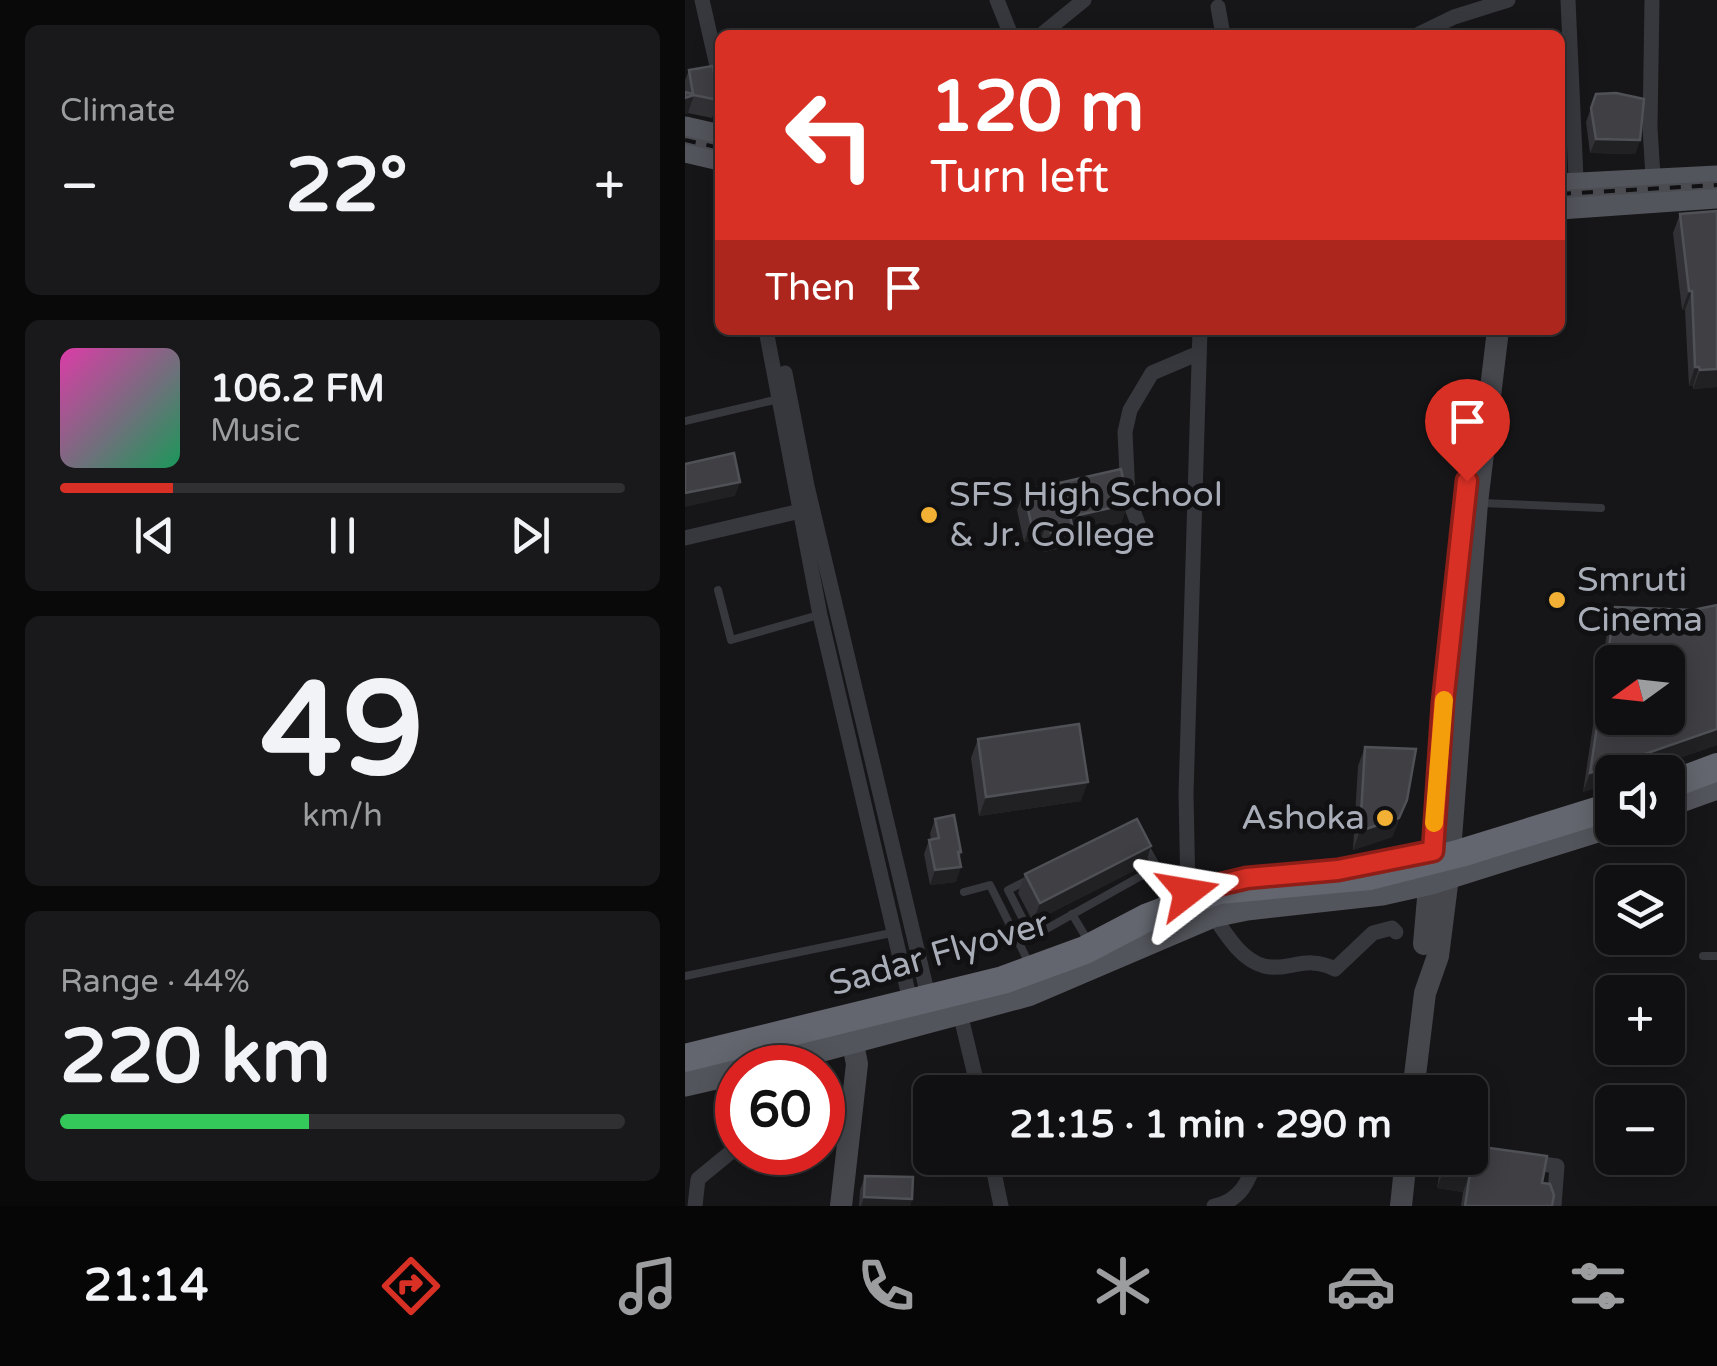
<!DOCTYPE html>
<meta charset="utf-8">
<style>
body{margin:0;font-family:"Varela Round",sans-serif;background:#19191b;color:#f1f3f6;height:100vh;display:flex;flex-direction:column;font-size:38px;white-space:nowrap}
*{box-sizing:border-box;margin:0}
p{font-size:32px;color:#9c9d9f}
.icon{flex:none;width:55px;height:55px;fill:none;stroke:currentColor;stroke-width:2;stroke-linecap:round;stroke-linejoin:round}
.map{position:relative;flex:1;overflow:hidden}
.panel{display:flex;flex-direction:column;gap:25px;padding:25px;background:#09090a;width:685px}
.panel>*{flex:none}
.guide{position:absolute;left:30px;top:30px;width:850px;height:305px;border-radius:15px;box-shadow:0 5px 25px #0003,0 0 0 2px #303032;background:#d93025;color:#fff;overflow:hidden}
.needle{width:65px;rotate:255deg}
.tools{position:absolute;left:910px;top:645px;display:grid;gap:20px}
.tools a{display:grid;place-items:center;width:90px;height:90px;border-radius:15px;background:#101012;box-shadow:0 5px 25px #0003,0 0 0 2px #303032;font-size:50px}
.speed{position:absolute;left:30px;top:1045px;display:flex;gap:20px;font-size:50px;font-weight:700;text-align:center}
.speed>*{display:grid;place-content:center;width:130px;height:130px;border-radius:50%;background:#101012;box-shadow:0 5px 25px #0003,0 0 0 2px #303032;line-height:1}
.speed .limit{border:15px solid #d22;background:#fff;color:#111}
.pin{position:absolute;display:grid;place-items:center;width:85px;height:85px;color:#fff;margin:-102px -42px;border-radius:50% 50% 50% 0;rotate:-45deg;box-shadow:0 0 10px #0007}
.pin .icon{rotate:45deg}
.me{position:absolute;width:110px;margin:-55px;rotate:76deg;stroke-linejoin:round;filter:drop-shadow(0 0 8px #0008)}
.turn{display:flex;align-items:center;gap:35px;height:210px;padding:0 50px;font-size:45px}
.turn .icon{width:130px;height:130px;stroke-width:2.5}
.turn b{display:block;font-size:70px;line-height:85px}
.then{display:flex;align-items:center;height:95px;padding:0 50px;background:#0003;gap:20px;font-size:38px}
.big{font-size:75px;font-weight:700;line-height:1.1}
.panel .tile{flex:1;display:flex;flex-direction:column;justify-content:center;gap:15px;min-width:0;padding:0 35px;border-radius:15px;background:#19191b}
.panel .dial{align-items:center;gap:0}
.dial b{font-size:130px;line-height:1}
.song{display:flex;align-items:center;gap:30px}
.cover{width:120px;height:120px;border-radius:15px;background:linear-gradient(135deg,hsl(320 70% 55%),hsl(150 70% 35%))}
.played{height:10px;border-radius:5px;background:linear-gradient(90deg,#d93025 20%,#303032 20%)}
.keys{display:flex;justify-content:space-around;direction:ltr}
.heat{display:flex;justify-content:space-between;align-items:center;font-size:55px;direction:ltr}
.charge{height:15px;border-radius:8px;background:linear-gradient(90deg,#34c759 44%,#303032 0)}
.trip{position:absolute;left:228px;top:1075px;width:575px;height:100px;border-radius:15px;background:#101012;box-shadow:0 5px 25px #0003,0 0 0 2px #303032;font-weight:700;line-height:100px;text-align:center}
.menu{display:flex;height:160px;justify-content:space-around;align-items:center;background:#060607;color:#9c9d9f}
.menu .icon{width:70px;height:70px}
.menu .on{color:#d93025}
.menu b{font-size:45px;color:#f1f3f6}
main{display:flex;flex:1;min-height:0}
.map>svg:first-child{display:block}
</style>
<main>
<section class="panel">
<div class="tile"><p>Climate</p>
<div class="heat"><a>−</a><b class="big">22°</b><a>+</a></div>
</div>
<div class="tile">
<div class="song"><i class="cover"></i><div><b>106.2 FM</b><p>Music</p></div></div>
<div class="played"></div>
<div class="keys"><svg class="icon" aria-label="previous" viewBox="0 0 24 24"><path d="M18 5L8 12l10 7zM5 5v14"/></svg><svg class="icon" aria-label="pause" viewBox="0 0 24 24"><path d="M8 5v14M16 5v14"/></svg><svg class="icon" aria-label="next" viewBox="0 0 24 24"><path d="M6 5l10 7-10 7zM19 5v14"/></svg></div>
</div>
<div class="tile dial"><b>49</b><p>km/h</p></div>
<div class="tile"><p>Range · 44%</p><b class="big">220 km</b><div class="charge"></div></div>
</section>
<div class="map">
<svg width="1032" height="1206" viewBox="0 0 1032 1206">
<rect width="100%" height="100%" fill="#161618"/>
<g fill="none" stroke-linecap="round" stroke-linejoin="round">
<g stroke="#37383d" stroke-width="8">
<path d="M 0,421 L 94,399"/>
<path d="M 797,503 L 916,508"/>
<path d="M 33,590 L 46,640 L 137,614"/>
<path d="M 449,827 L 472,867 L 347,937 L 323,890 Z"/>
<path d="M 279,892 L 305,885 L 344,963"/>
<path d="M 387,914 L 402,939"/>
<path d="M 1018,956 L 1032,956"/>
<path d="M 0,976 L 211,932"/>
</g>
<g stroke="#37383d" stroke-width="15">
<path d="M 17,0 L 35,79"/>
<path d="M 312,0 L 326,35"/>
<path d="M 883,0 L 891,178"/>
<path d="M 967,0 L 965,128 L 968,177"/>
<path d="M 533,7 L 538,35"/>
<path d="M 356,35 L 399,0"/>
<path d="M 732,35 L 769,17 L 823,0"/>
<path d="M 81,330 L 135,615 L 227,1009"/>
<path d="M 100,373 L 122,486 L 245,1004"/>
<path d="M 456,532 L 443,497 L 440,432 L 445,410 L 467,373 L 514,353"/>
<path d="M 0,538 L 124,509"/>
<path d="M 503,893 L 501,794 L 515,330"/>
<path d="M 528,915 C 540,933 556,960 579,966 C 604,972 621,954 650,969 L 688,933 L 707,928 L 711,932"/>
<path d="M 275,1013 L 294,1092"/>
<path d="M 138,1133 L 165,1128"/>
<path d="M 306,1158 L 316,1206"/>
<path d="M 843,1162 L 872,1166 L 869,1206"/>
<path d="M 10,1206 L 13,1179 L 52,1147"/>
<path d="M 529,1206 C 555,1201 565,1181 570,1158"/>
</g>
<g stroke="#45474d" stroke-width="22">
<path d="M 739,944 L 768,613"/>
<path d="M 728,1092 L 740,993 L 753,956 L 763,877 L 792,503 L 813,330"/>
<path d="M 156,1206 L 172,1064 L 167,1039"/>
<path d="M 716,1206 L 721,1158"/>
</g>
<g stroke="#53555c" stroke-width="25">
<path d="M 0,129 L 35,137"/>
<path d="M 0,150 L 35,158"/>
<path d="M 875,186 L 1032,178"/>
<path d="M 875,207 L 1032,196"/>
<path d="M 982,805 L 1032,787"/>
<path d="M 67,1068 L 343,994 L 528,915 L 562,908 L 697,893 L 746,882 L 928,825"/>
<path d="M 0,1084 L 52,1072"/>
</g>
<path stroke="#63666e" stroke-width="28" d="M 982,786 L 1032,767"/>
<defs>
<g id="rail">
<path d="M 0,140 L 35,148"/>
<path d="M 875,194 L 1032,185"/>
</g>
</defs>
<use href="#rail" stroke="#4a4c52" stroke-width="8"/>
<use href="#rail" stroke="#111113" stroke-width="4" stroke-dasharray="11" stroke-linecap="butt"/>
<path stroke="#63666e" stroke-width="28" d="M 0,1058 L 318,980 L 400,950 L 463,917 L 534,890 L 685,876 L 776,853 L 928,806"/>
</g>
<g fill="#323236">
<path d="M 4,70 L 33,100 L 27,118 L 3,113 L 0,114 L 0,80 Z"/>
<path d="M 911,94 L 955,140 L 950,154 L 905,153 L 901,122 Z"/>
<path d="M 1032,211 L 1032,387 L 1008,389 L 1008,386 L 1004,386 L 1000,310 L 997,310 L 988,233 L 995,214 Z"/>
<path d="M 339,491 L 443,504 L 436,523 L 386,534 L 381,547 L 359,552 L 356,539 L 339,542 L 332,510 Z"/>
<path d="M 930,607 L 1008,610 L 1032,745 L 954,772 L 928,772 L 928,782 L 898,792 L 923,626 Z"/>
<path d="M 293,739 L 396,801 L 294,816 L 286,758 Z"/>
<path d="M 680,747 L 722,800 L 707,837 L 668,850 L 673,766 Z"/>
<path d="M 250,819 L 276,852 L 271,882 L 245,885 L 239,854 L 244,840 L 246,839 L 245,834 Z"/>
<path d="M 466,846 L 460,865 L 348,922 L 333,893 L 340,874 Z"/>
<path d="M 757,1158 L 785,1158 L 857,1183 L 867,1206 L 776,1206 L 778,1192 L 752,1188 Z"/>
<path d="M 180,1176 L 227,1199 L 225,1206 L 174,1206 L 175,1190 Z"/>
</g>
<g fill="#212124">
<path d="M 9,95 L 3,113 L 0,114 L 0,98 Z"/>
<path d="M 911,139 L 955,140 L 950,154 L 905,153 Z"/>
<path d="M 1004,291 L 1007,291 L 1000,310 L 997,310 Z"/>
<path d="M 1010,367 L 1014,367 L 1008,386 L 1004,386 Z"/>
<path d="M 1032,369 L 1032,387 L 1008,389 L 1015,370 Z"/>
<path d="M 55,482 L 50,496 L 0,507 L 0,493 Z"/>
<path d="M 443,504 L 436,523 L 386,534 L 381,547 L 359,552 L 366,533 L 385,517 Z"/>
<path d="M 363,520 L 356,539 L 339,542 L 346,523 Z"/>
<path d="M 1032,729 L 1032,745 L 954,772 L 928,772 L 928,782 L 898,792 L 905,773 Z"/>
<path d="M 403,782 L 396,801 L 294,816 L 301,797 Z"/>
<path d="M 722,800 L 707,837 L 668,850 L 675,831 Z"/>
<path d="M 466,846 L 460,865 L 348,922 L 355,903 Z"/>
<path d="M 276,867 L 271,882 L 245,885 L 250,870 Z"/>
<path d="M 759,1169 L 785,1173 L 778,1192 L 752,1188 Z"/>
<path d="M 179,1197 L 227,1199 L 225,1206 L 176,1206 Z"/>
</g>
<g fill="#3f3f44" stroke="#4f5156" stroke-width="2.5" fill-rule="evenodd">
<path d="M 28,66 L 33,100 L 9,95 L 0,98 L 0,92 L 8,94 L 4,70 Z"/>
<path d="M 931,93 L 959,99 L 955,140 L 911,139 L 906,108 L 911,94 Z"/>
<path d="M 1032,211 L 1032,369 L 1015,370 L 1014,367 L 1010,367 L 1007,291 L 1004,291 L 995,214 Z"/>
<path d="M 49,453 L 55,482 L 0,493 L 0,464 Z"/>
<path d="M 436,469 L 443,504 L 385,517 L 388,528 L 366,533 L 363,520 L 346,523 L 339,491 Z"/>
<path d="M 1032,605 L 1032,729 L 905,773 L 930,607 L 1008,610 ZM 928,662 L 982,662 L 982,718 L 928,718 Z"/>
<path d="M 394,724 L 403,782 L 301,797 L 293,739 Z"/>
<path d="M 680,747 L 731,749 L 722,800 L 714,818 L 675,831 Z"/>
<path d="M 269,815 L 276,852 L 273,852 L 276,867 L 250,870 L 244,840 L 254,838 L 250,819 Z"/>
<path d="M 452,819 L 466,846 L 355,903 L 340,874 Z"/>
<path d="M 785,1142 L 790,1146 L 862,1156 L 857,1183 L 865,1184 L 869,1195 L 867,1206 L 780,1206 L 785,1173 L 759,1169 L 761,1158 L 785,1158 Z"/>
<path d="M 180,1176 L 228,1177 L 227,1199 L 179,1197 Z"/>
</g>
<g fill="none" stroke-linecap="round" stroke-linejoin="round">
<defs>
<path id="route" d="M 503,892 L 562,878 L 653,870 L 748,851 L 758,703 L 782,481"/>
</defs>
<use href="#route" stroke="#8d1f18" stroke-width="25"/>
<use href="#route" stroke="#d93025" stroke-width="18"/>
<path stroke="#f59e0b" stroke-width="18" d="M 749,823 L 759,700"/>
</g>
<g fill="#f2b134" stroke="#111113" stroke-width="4">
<circle cx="244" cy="515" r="10"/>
<circle cx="872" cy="600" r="10"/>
<circle cx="700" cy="818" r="10"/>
</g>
<g text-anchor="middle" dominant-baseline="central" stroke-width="10" stroke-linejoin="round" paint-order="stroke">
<g font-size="35" fill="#a8adb8" stroke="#111113" text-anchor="start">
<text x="264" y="495">SFS High School<tspan x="264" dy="40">&amp; Jr. College</tspan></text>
<text x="892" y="580">Smruti<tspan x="892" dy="40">Cinema</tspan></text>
<text x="680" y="818" text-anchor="end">Ashoka</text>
</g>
<g font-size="35" fill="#a8adb8" stroke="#111113">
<text transform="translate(254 954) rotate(-16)">Sadar Flyover</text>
</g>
</g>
</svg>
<div class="tools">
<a><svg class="needle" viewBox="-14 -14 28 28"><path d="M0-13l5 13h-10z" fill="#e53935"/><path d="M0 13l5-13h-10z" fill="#9c9d9f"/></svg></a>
<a><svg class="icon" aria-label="sound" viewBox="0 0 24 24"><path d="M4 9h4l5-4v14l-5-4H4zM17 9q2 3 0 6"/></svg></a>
<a><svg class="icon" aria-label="layers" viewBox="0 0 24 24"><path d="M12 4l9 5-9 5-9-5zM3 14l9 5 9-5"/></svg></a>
<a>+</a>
<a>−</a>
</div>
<div class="speed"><div class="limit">60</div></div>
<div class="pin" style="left:782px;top:481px;background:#d93025"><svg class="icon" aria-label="arrive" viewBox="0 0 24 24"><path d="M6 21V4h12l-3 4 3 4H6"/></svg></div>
<svg class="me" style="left:503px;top:892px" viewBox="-20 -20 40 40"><path d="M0-17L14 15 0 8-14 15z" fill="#d93025" stroke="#fff" stroke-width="4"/></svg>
<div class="trip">21:15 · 1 min · 290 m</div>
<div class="guide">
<div class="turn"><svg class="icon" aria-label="left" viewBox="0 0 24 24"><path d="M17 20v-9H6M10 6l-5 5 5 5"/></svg><div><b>120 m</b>Turn left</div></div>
<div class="then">Then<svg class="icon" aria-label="arrive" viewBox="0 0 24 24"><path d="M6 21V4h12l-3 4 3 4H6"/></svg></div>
</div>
</div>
</main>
<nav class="menu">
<b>21:14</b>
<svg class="icon on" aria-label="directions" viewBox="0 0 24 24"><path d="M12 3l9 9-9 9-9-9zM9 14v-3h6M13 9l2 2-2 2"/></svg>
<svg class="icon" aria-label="music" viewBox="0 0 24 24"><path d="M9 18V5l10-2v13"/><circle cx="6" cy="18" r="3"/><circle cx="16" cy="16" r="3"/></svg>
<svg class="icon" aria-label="phone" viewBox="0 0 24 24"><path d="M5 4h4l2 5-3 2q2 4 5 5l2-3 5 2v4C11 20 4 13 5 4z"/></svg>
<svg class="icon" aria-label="climate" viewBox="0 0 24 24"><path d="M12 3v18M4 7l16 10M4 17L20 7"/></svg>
<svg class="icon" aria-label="car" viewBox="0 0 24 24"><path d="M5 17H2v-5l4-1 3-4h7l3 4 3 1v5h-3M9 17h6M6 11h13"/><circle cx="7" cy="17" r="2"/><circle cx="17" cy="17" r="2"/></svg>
<svg class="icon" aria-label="filters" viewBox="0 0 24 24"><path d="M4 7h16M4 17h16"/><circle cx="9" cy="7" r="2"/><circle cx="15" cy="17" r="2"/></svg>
</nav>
